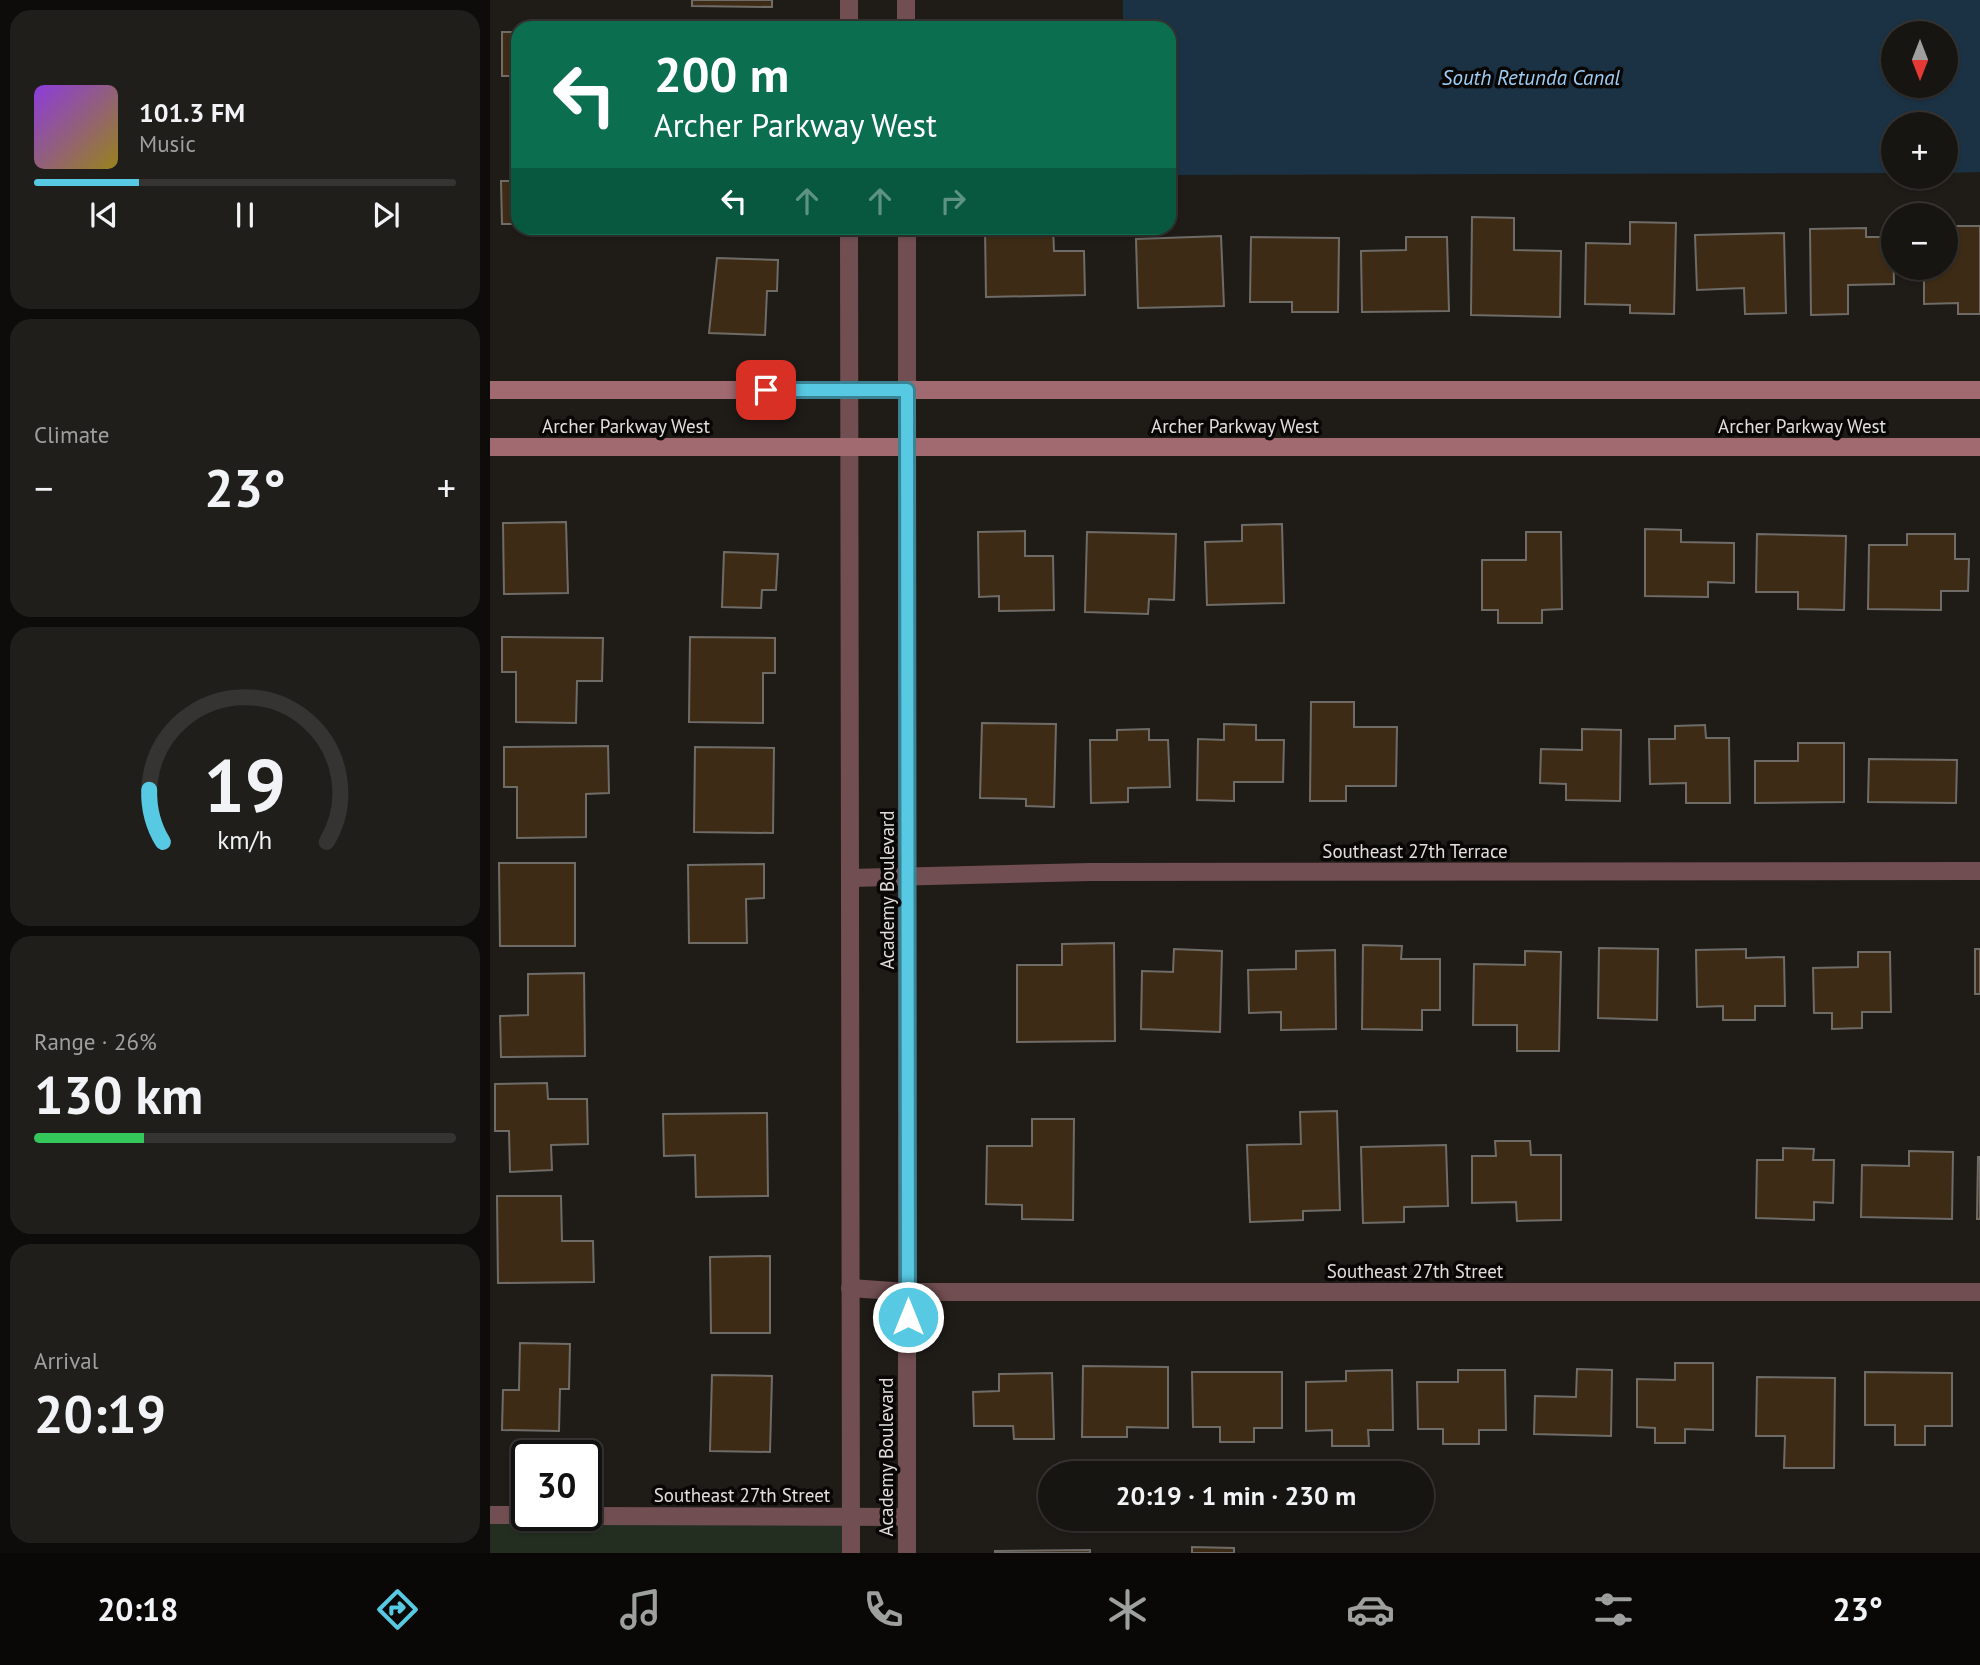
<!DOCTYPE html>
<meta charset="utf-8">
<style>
body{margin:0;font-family:"PT Sans",sans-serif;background:#201e1b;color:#f1f3f6;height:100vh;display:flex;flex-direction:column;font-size:26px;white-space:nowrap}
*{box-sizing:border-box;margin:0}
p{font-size:23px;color:#9e9f9f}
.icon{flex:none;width:38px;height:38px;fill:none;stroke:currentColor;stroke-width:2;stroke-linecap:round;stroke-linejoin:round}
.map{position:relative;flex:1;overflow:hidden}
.panel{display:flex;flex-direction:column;gap:10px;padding:10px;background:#0d0c0a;width:490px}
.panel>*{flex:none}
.guide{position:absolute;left:21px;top:21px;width:665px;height:214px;border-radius:21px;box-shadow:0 2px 5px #0004,0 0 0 2px #363432;background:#0b6e4f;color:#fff;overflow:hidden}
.needle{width:46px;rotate:180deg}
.buttons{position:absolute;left:1391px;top:21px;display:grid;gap:14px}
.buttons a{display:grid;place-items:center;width:77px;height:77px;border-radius:50%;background:#171512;box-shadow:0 2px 5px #0004,0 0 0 2px #363432;font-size:35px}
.speed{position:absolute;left:21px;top:1440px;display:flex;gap:14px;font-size:35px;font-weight:700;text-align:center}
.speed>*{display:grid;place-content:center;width:91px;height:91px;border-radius:50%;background:#171512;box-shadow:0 2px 5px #0004,0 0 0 2px #363432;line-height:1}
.speed .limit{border:4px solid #111;border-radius:10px;background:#fff;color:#111}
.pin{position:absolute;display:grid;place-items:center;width:60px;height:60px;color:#fff;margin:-30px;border-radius:14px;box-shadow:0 4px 10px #0006}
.me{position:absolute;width:77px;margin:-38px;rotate:0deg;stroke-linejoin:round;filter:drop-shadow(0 0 5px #0008)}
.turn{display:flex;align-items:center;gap:24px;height:147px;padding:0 28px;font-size:32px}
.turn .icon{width:91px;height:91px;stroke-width:2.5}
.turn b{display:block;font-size:49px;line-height:60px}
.lanes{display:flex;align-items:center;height:66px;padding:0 28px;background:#0003;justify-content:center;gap:35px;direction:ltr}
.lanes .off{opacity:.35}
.big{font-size:52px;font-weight:700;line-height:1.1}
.panel .card{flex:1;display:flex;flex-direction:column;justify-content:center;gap:10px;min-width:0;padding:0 24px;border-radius:21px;background:#201e1b}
.panel .dial{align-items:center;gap:0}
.dial svg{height:182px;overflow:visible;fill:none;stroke:#363432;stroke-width:7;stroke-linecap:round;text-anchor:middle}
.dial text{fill:#f1f3f6;stroke:none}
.song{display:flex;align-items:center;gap:21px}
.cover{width:84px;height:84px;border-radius:10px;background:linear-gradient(135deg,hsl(270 70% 55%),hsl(50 70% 35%))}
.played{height:7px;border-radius:4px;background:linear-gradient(90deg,#58c9e3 25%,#363432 25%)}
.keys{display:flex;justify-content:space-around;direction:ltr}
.heat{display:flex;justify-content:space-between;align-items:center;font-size:38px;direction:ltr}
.charge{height:10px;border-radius:5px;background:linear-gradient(90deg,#34c759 26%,#363432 0)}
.trip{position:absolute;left:548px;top:1461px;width:396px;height:70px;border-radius:35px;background:#171512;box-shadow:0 2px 5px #0004,0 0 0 2px #363432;font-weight:700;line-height:70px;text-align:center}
.tab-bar{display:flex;height:112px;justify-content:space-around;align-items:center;background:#090807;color:#9e9f9f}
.tab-bar .icon{width:49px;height:49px}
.tab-bar .current{color:#58c9e3}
.tab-bar b{font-size:32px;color:#f1f3f6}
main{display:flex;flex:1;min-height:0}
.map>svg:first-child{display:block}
</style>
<main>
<section class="panel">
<div class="card">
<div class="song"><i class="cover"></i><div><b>101.3 FM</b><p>Music</p></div></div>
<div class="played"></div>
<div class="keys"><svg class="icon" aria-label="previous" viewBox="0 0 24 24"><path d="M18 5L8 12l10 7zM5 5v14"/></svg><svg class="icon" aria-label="pause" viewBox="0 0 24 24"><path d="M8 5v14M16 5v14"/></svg><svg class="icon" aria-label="next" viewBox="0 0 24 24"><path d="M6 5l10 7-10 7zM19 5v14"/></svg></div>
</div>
<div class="card"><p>Climate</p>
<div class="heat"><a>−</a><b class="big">23°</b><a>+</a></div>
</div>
<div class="card dial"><svg viewBox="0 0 100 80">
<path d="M14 69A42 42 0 1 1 86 69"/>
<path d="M14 69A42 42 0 0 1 8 46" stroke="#58c9e3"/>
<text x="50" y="56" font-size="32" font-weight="700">19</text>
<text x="50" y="72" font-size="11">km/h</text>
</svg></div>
<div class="card"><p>Range · 26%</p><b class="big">130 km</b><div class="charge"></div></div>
<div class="card"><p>Arrival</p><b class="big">20:19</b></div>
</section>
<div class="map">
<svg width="1490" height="1553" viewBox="0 0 1490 1553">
<rect width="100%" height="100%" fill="#1f1c18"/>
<path fill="#232e20" d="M 0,1515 L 361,1517 L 361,1553 L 0,1553 Z"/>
<path fill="#1b3245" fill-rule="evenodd" d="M 633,0 L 1490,0 L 1490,172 L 1456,173 L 1456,124 L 1404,124 L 1403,173 L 679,175 L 679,28 L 633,28 ZM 1404,33 L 1456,33 L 1456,86 L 1404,86 Z"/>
<g fill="#3d2b15" stroke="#6f6b67" stroke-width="2">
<path d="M 202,0 L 282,0 L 282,7 L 202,6 Z"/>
<path d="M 12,32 L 28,32 L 28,116 L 27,76 L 12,76 Z"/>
<path d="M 11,181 L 28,181 L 28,224 L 12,224 Z"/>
<path d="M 982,217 L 1024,218 L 1024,250 L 1071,251 L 1070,317 L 981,315 Z"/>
<path d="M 1140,222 L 1186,223 L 1184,314 L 1140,313 L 1140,305 L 1095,304 L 1096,243 L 1140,244 Z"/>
<path d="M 1456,226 L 1490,226 L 1490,314 L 1468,314 L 1468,303 L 1434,304 L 1434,268 L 1456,268 Z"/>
<path d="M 495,228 L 563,228 L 564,251 L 594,251 L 595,295 L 496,297 Z"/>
<path d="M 1376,228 L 1376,237 L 1403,237 L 1404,284 L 1358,285 L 1358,314 L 1321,315 L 1320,229 Z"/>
<path d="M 1294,233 L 1296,313 L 1255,314 L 1254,288 L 1207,290 L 1205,235 Z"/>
<path d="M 731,236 L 734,306 L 648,308 L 646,239 Z"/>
<path d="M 761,237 L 849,238 L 848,312 L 802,312 L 802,302 L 760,302 Z"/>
<path d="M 916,237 L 957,237 L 959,311 L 872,312 L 871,251 L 916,250 Z"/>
<path d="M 227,258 L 288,260 L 287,291 L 277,291 L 275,335 L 219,333 Z"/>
<path d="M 76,522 L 78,593 L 14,594 L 13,523 Z"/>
<path d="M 792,524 L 794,603 L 717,605 L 715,542 L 752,541 L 752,525 Z"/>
<path d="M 1155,529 L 1191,530 L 1191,542 L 1244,543 L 1244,583 L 1218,582 L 1218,597 L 1155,596 Z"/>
<path d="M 535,531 L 535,556 L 563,556 L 564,610 L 509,611 L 509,596 L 489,597 L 488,532 Z"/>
<path d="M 597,532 L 686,534 L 684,600 L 659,599 L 658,614 L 595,612 Z"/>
<path d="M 1036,532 L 1071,532 L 1072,609 L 1052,610 L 1052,623 L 1008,623 L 1008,610 L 992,610 L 992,560 L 1036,560 Z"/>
<path d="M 1267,534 L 1356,536 L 1354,610 L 1308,609 L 1308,592 L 1266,592 Z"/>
<path d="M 1417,534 L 1465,534 L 1465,559 L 1479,559 L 1478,591 L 1451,591 L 1451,610 L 1378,609 L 1379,545 L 1417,545 Z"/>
<path d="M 234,552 L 288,554 L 286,590 L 272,590 L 271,608 L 232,607 Z"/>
<path d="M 12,637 L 113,638 L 112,681 L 87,681 L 86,723 L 26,722 L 26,672 L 12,672 Z"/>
<path d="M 200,637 L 285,638 L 285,673 L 273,673 L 273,723 L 199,722 Z"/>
<path d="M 821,702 L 864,702 L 864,727 L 907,727 L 906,786 L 856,786 L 856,801 L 820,801 Z"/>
<path d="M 492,723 L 566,724 L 564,807 L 536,806 L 536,799 L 490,798 Z"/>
<path d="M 734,724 L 766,725 L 766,740 L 794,740 L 793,782 L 744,782 L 744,801 L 707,800 L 708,739 L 734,740 Z"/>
<path d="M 1215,725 L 1216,738 L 1239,738 L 1240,803 L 1196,803 L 1196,783 L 1160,784 L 1159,739 L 1185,739 L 1185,726 Z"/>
<path d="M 659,729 L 659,740 L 678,740 L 680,787 L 638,788 L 638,802 L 601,803 L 600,740 L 627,740 L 627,730 Z"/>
<path d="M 1092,729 L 1131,730 L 1130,801 L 1076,800 L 1076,784 L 1050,783 L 1051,749 L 1092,750 Z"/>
<path d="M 1308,743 L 1354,743 L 1354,802 L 1265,803 L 1265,761 L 1308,761 Z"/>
<path d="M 118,746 L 119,793 L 96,794 L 96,837 L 27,838 L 27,787 L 14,787 L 14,747 Z"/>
<path d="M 205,747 L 284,748 L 283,833 L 204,832 Z"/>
<path d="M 1379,759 L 1467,760 L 1466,803 L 1378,802 Z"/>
<path d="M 9,863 L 85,863 L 85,946 L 10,946 Z"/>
<path d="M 274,864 L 274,898 L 256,899 L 257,943 L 199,943 L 198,865 Z"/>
<path d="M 624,943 L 625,1041 L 527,1042 L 527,965 L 572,965 L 572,944 Z"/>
<path d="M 873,945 L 912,946 L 911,959 L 950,959 L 950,1010 L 932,1010 L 932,1030 L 872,1029 Z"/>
<path d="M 1109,948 L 1168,949 L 1167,1020 L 1108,1018 Z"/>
<path d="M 684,949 L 732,951 L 730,1032 L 651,1029 L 652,971 L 683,972 Z"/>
<path d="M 1256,949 L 1256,958 L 1294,957 L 1295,1006 L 1265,1006 L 1265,1020 L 1233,1020 L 1233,1006 L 1207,1007 L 1206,950 Z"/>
<rect x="1485" y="949" width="5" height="45"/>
<path d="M 845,950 L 846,1029 L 791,1030 L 791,1012 L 759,1013 L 758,970 L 806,969 L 806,951 Z"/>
<path d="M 1035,951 L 1071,952 L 1069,1051 L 1027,1051 L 1027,1025 L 983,1025 L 984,964 L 1035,965 Z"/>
<path d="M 1368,952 L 1400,952 L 1401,1012 L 1372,1012 L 1372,1028 L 1342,1029 L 1342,1013 L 1324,1013 L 1323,968 L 1368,967 Z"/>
<path d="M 94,973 L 95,1056 L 11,1057 L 10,1016 L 38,1015 L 38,974 Z"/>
<path d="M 57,1083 L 58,1099 L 97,1099 L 98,1144 L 61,1145 L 62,1170 L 20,1172 L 19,1131 L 5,1131 L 5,1084 Z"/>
<path d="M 847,1111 L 850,1210 L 813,1211 L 813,1220 L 760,1222 L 757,1145 L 811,1144 L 810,1112 Z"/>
<path d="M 277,1113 L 278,1196 L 206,1197 L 205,1155 L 174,1156 L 173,1114 Z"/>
<path d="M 542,1119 L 584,1119 L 583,1220 L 532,1219 L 532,1205 L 496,1204 L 497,1146 L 542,1146 Z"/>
<path d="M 1005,1141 L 1040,1141 L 1041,1155 L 1071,1155 L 1071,1220 L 1027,1221 L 1026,1202 L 982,1203 L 982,1156 L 1006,1156 Z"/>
<path d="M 956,1145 L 958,1206 L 914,1207 L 914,1222 L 873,1223 L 871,1147 Z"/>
<path d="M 1293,1148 L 1324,1149 L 1323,1160 L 1344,1160 L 1343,1203 L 1324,1202 L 1324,1220 L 1266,1218 L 1267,1160 L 1293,1160 Z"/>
<path d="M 1419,1151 L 1463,1152 L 1462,1219 L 1371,1217 L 1372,1165 L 1419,1166 Z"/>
<path d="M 1488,1157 L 1490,1157 L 1490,1219 L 1487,1219 Z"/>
<path d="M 7,1196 L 71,1196 L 72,1241 L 103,1241 L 104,1282 L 8,1283 Z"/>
<path d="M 280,1256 L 280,1333 L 221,1333 L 220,1257 Z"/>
<path d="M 30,1343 L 80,1344 L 79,1389 L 70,1389 L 69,1431 L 12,1430 L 13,1390 L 29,1390 Z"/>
<path d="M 1185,1363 L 1223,1363 L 1223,1430 L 1195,1429 L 1195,1443 L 1165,1443 L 1165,1428 L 1147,1427 L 1147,1379 L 1185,1380 Z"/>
<path d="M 593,1366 L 678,1367 L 678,1428 L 637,1427 L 637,1437 L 592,1437 Z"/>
<path d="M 1087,1369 L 1122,1370 L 1121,1436 L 1044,1434 L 1045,1396 L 1086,1397 Z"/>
<path d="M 902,1370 L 903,1430 L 878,1430 L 879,1446 L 842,1446 L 842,1430 L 816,1431 L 816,1382 L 856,1381 L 856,1371 Z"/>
<path d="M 968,1370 L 1015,1370 L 1016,1430 L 989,1430 L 989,1444 L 953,1444 L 953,1429 L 928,1429 L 927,1382 L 968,1382 Z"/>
<path d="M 702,1372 L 792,1372 L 792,1428 L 764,1428 L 764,1442 L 730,1442 L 730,1427 L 703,1427 Z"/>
<path d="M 1375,1372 L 1462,1373 L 1462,1426 L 1435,1426 L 1435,1445 L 1405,1445 L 1405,1425 L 1375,1425 Z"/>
<path d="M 562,1373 L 564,1439 L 524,1439 L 523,1426 L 484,1426 L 483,1392 L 509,1391 L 509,1374 Z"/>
<path d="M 222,1375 L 282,1376 L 280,1452 L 220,1451 Z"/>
<path d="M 1267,1377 L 1345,1378 L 1344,1468 L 1294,1468 L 1295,1436 L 1266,1436 Z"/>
<path d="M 702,1547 L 744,1548 L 744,1553 L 702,1553 Z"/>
<path d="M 600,1550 L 600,1553 L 505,1553 L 505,1551 Z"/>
</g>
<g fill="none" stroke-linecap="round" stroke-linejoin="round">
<g stroke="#714e52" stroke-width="18">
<path d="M 359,0 L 359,28"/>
<path d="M 416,0 L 416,28"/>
<path d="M 359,228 L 361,1553"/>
<path d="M 360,878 L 600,872 L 1490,871"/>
<path d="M 360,1288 L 418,1292 L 1490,1292"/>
<path d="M 0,1515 L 37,1515"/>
<path d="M 88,1516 L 417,1517"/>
<path d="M 417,1553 L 417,228"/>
</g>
<g stroke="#a16a70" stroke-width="18">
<path d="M 0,390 L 1490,390"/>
<path d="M 0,447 L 1490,447"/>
</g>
</g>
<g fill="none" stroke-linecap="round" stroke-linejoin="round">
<defs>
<path id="route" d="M 276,390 L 417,390 L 418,1317"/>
</defs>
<use href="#route" stroke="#398394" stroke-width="18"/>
<use href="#route" stroke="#58c9e3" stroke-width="12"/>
</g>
<g text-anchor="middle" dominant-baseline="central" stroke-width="7" stroke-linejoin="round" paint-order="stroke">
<g font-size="19" fill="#e1dedc" stroke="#080706">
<text x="136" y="426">Archer Parkway West</text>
<text x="745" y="426">Archer Parkway West</text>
<text x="1312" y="426">Archer Parkway West</text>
<text x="925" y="851">Southeast 27th Terrace</text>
<text transform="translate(397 890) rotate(-90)">Academy Boulevard</text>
<text x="925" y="1271">Southeast 27th Street</text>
<text transform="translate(396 1457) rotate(-90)">Academy Boulevard</text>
<text x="252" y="1495">Southeast 27th Street</text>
</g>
<g font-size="21" font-style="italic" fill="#9ecdf5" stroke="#080706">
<text x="1041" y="77">South Retunda Canal</text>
</g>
</g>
</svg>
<div class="buttons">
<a><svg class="needle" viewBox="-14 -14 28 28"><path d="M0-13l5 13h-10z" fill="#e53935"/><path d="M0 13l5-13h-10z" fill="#9e9f9f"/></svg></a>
<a>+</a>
<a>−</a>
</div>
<div class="speed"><div class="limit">30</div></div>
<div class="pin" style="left:276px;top:390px;background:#d93025"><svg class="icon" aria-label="arrive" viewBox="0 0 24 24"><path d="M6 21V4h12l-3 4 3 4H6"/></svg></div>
<svg class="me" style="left:418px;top:1317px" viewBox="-20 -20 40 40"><circle r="17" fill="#58c9e3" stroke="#fff" stroke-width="3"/><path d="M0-11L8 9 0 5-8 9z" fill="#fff"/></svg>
<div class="trip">20:19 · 1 min · 230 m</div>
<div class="guide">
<div class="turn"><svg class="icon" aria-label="left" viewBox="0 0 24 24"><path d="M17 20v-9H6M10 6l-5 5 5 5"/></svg><div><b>200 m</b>Archer Parkway West</div></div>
<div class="lanes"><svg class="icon" aria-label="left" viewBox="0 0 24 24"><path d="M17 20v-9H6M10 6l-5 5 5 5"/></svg><svg class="icon off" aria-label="ahead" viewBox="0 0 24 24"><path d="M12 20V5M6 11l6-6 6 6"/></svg><svg class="icon off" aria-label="ahead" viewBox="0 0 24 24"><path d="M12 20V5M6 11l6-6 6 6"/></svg><svg class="icon off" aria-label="right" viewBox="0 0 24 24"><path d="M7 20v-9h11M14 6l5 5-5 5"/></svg></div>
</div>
</div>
</main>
<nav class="tab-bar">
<b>20:18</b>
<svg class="icon current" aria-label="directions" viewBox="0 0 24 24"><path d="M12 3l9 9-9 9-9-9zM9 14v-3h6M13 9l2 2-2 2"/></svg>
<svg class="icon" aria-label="music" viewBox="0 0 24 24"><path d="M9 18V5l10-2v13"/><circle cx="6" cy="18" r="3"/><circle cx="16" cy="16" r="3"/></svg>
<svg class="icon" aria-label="phone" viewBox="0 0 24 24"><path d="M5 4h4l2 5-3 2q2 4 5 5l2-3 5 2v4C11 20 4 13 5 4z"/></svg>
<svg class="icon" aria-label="climate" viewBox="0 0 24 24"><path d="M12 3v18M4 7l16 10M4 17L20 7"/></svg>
<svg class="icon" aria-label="car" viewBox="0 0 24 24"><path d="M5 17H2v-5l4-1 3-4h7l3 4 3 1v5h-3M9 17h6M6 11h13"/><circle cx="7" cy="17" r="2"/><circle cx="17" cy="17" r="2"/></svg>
<svg class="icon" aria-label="filters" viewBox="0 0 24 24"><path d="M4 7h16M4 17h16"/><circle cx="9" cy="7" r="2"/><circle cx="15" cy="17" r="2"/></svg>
<b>23°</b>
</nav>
